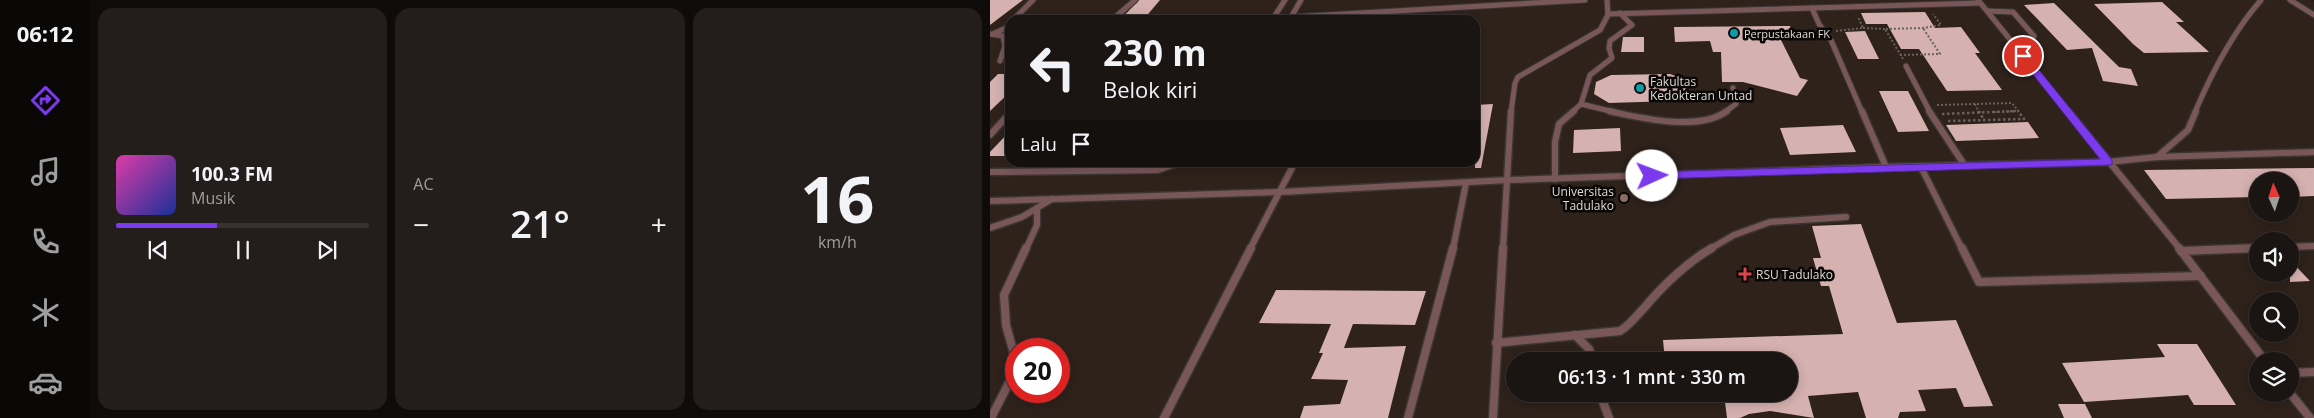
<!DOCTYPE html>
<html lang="id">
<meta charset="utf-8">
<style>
body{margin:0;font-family:"Open Sans",sans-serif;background:#231d1b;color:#f1f3f6;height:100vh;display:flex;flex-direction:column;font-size:19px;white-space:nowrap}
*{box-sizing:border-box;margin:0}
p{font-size:16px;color:#9f9e9f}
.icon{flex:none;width:28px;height:28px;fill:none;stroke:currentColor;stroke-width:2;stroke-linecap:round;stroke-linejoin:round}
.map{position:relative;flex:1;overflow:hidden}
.details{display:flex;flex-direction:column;gap:8px;padding:8px;background:#0e0b0a;width:900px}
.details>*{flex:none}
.top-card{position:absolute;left:15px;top:15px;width:475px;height:152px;border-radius:15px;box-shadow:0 2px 12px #0003,0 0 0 1px #383332;background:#1a1412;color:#f1f3f6;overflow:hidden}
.needle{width:32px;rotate:357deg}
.fabs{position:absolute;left:1259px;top:172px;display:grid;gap:10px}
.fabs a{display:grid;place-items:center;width:50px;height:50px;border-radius:50%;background:#1a1412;box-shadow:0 2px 12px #0003,0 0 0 1px #383332;font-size:25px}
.speed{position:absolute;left:15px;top:338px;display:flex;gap:10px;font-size:25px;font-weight:700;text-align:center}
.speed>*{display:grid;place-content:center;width:65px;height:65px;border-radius:50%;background:#1a1412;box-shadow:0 2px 12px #0003,0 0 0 1px #383332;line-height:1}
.speed .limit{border:8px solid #d22;background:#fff;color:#111}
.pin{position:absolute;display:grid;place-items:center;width:42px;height:42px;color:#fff;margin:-21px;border:2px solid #fff;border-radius:50%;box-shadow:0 1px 5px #0007}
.me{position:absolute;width:55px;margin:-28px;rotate:88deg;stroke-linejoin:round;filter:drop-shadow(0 0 4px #0008)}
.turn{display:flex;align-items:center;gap:18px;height:105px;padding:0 15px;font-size:22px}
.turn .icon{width:65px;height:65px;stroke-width:2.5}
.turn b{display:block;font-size:35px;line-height:42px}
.then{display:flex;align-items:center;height:48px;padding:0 15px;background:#0003;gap:10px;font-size:19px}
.big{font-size:38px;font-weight:600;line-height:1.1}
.details .card{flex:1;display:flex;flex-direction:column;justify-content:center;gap:8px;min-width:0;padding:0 18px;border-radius:15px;background:#231d1b}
.details .dial{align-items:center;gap:0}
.dial b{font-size:65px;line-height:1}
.song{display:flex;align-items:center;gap:15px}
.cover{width:60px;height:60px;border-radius:8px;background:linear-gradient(135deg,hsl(320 70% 55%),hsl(230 70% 35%))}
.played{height:5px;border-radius:2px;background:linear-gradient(90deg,#7c3aed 40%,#383332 40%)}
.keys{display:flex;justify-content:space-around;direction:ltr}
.heat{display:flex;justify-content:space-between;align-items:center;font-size:28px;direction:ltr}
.details .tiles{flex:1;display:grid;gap:8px;grid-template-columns:repeat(3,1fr)}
.trip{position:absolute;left:516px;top:352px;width:292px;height:50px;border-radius:25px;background:#1a1412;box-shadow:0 2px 12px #0003,0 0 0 1px #383332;font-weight:600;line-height:50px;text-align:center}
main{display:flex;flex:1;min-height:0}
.tabs{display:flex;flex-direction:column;width:90px;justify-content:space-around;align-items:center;background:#0a0807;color:#9f9e9f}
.tabs .icon{width:35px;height:35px}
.tabs .selected{color:#7c3aed}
.tabs b{font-size:22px;color:#f1f3f6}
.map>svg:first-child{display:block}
</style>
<main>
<nav class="tabs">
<b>06:12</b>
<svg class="icon selected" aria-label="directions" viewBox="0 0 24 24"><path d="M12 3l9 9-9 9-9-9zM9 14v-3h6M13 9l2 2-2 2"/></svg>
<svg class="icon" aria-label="music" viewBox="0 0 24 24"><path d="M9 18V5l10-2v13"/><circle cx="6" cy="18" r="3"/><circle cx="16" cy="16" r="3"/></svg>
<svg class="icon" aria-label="phone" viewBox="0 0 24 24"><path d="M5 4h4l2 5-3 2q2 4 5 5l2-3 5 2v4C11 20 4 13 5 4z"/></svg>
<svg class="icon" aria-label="climate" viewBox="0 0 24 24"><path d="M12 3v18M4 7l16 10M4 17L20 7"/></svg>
<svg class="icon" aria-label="car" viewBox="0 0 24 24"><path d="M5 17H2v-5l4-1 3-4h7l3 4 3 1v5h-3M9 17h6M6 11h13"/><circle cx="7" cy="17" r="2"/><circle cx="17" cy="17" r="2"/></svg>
</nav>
<section class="details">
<div class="tiles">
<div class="card">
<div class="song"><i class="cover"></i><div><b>100.3 FM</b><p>Musik</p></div></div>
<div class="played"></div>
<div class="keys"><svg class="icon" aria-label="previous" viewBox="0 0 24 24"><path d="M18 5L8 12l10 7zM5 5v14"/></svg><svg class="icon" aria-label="pause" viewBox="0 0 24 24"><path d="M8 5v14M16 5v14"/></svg><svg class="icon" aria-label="next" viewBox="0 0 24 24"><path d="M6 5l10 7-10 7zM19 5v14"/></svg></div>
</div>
<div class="card"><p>AC</p>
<div class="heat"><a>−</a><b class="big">21°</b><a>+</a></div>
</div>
<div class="card dial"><b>16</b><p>km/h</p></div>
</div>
</section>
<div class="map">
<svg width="1324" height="418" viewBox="0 0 1324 418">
<rect width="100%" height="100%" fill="#221b18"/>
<path fill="#2e221b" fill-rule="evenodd" d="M 0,0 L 1320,0 L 1324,2 L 1324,418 L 0,418 ZM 20,20 L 485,20 L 485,162 L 20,162 ZM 1268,181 L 1300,181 L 1300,214 L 1268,214 ZM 1268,241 L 1300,241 L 1300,274 L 1268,274 ZM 1268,301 L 1300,301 L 1300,334 L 1268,334 ZM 26,349 L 69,349 L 69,391 L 26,391 ZM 525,361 L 800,361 L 800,394 L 525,394 ZM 1268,361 L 1300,361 L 1300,394 L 1268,394 Z"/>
<g fill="#d5b1af">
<path d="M 0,0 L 33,0 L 0,25 Z"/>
<path d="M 149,0 L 170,0 L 154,19 L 130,20 Z"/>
<path d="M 1172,2 L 1194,22 L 1186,22 L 1219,52 L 1154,53 L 1143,44 L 1104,4 Z"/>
<path d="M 1064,3 L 1129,67 L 1141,69 L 1148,86 L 1113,81 L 1102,48 L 1077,50 L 1034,5 Z"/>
<path d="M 935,12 L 945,28 L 971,27 L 990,53 L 985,53 L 1012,90 L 957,91 L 929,49 L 911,49 L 897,24 L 876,24 L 871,13 Z"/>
<path d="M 800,26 L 805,40 L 791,40 L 810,78 L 818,80 L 807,96 L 753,82 L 732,82 L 731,52 L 723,52 L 720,41 L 685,42 L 684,27 Z"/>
<path d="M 875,31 L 889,59 L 868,59 L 855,32 Z"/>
<path d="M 633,37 L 654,37 L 654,52 L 631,52 Z"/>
<path d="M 8,74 L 20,74 L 20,92 L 0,111 L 0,82 Z"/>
<path d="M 680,74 L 693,79 L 697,95 L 683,101 L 619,103 L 604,94 L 606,82 L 621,75 Z"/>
<path d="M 889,91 L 918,91 L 939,131 L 908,132 Z"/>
<path d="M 503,104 L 491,168 L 485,168 L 485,105 Z"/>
<path d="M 1038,122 L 1049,138 L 966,141 L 956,125 Z"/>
<path d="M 853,125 L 866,152 L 800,155 L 790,128 Z"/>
<path d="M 630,128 L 631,151 L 583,153 L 584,130 Z"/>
<path d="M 20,131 L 20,156 L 0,156 L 0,152 Z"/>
<path d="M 1324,168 L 1324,196 L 1300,197 L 1300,181 L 1268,181 L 1268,197 L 1176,199 L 1154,170 Z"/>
<path d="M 871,224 L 907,323 L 966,320 L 1003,406 L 974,407 L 966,388 L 928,390 L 936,411 L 910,412 L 908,418 L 876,418 L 868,392 L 818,396 L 824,418 L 780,411 L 759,414 L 750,418 L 737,418 L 734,394 L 800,394 L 800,361 L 675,361 L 673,340 L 853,334 L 839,286 L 831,286 L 823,258 L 831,258 L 822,226 Z"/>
<path d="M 1300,260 L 1320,281 L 1300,282 Z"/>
<path d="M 286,290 L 436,291 L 425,325 L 363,324 L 354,348 L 416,346 L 398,418 L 310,418 L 314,406 L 350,404 L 358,380 L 321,379 L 333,353 L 329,353 L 341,324 L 269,323 Z"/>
<path d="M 1167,344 L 1207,344 L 1246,405 L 1204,405 L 1198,395 L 1094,402 L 1072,363 L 1175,357 Z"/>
<path d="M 1068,404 L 1095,404 L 1102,418 L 1074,418 Z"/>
</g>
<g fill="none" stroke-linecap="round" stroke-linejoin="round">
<defs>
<g id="lane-far2">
<path d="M 988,0 L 1079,112"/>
<path d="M 1300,0 L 1324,15"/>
<path d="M 822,8 L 829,24 L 841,40 L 872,112"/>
<path d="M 997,11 L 1023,12 L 1044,36"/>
<path d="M 618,14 L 990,3"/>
<path d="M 301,17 L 595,0"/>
<path d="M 300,19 L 311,0"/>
<path d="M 23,20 L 43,0"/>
<path d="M 122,20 L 145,0"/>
<path d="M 282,20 L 295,0"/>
<path d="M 0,34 L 13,36 L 15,46 L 10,61"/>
<path d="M 3,34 L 20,26"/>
<path d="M 916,66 L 940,112"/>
<path d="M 591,104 L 624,112"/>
<path d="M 521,112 L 525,83 L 528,77 L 610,30 L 618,15 L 617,0"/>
<path d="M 582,112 L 591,104 L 600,75 L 622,58 L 619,48 L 620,41 L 642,25 L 630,13"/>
<path d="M 735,112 L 746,104 L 743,88"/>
<path d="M 1205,112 C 1222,72 1243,32 1271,0"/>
</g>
<g id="lane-far1">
<path d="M 619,111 C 651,118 708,132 737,111"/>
<path d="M 872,111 L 896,167"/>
<path d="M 939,111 L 975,166"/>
<path d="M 1078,111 L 1190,249"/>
<path d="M 0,135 L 20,113"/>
<path d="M 1167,157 L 1198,130 L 1206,111"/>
<path d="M 931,167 L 972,249"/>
<path d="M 0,172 L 168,170 L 191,162"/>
<path d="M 565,179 L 565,142 L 569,124 L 584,111"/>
<path d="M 0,201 L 291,192 L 518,180 L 896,167 L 1118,162 L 1167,157 L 1324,152"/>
<path d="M 0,228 L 32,217 L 62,199"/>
<path d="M 1300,247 L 1324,246"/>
<path d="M 36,249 L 47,225 L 47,211"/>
<path d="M 260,249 L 305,162"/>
<path d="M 463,249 L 476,183"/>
<path d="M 513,249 L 521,111"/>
<path d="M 720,249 L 744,235 L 780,222 L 856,217"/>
<path d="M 1236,249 L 1268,248"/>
</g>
<g id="lane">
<path d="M 972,248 L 989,282 L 1211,276"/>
<path d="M 1189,248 L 1275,361"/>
<path d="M 1191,251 L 1268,248"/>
<path d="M 585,335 L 599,349 L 604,361"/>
<path d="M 506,343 L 630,331 C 641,324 646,316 655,307 C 672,286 699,261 722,248"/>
<path d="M 26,361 L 16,325 L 14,295 L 36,248"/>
<path d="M 1300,373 L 1324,372"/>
<path d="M 1300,393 L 1320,418"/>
<path d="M 610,394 L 619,418"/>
<path d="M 1,418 L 26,369"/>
<path d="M 174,418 L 261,248"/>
<path d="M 418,418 L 463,248"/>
<path d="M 503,418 L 513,248"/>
</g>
</defs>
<use href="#lane-far2" stroke="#3c3633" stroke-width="7"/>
<use href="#lane-far1" stroke="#3c3633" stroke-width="9"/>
<use href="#lane" stroke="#3c3633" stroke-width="11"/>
<g stroke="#68615f" stroke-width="2" stroke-dasharray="2 2" stroke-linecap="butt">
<path d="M 873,28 L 895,29"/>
<path d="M 846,31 L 873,28 L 868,17"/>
<path d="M 910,55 L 950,54 L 933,28"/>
<path d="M 913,59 L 895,29 L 933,28 L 951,25 L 943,14"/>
<path d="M 985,104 L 989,112"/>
<path d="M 947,105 L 1022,103 L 1029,112"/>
<path d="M 1004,112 L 1028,111"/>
</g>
<g stroke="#68615f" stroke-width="2.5" stroke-dasharray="2.5 2.5" stroke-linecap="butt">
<path d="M 989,111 L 994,120"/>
<path d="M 952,114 L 1028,111"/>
<path d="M 958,121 L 1034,119 L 1028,111"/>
</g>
<use href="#lane-far2" stroke="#795759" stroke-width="5"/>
<use href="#lane-far1" stroke="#795759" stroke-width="6"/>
<use href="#lane" stroke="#795759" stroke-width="8"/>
</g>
<path fill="#7c3aed" stroke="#51269a" d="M 1030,54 L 1036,54 L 1122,160 L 1122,165 L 662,179 L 657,176 L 662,172 L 1110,159 L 1030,58 Z"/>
<g fill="#0f9aa8" stroke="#090705" stroke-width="2">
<circle cx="744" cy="33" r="5"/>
<circle cx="650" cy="88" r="5"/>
</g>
<circle fill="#8d6e63" stroke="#090705" stroke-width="2" cx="634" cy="198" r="5"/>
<path fill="#e0444e" stroke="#090705" stroke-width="2" d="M752.5 266.5h5v5h5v5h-5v5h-5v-5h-5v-5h5z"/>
<g text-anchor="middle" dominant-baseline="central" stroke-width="5" stroke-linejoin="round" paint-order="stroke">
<g font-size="11" fill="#dfdad8" stroke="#090705" text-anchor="start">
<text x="754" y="33">Perpustakaan FK</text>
</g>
<g font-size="12" fill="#dfdad8" stroke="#090705" text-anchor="start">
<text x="660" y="81">Fakultas<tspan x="660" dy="14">Kedokteran Untad</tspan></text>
<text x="624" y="191" text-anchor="end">Universitas<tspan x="624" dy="14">Tadulako</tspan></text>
<text x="766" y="274">RSU Tadulako</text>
</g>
</g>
</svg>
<div class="fabs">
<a><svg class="needle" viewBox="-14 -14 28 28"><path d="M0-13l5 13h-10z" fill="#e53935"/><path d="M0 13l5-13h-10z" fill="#9f9e9f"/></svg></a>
<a><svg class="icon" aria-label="sound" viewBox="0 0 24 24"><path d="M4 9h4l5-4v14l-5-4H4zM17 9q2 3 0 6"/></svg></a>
<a><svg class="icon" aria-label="search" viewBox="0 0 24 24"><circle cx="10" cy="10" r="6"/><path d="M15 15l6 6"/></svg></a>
<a><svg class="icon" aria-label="layers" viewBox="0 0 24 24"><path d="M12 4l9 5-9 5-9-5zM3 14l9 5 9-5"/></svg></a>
</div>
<div class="speed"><div class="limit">20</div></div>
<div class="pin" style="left:1033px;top:56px;background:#d93025"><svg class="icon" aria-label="arrive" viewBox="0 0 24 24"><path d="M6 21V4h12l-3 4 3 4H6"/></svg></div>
<svg class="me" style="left:662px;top:176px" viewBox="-20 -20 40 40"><circle r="19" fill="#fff"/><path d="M0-13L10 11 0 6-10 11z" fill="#7c3aed"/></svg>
<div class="trip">06:13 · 1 mnt · 330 m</div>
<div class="top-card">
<div class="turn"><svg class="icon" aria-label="left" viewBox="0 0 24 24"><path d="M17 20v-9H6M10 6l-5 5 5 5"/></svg><div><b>230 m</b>Belok kiri</div></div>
<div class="then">Lalu<svg class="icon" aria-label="arrive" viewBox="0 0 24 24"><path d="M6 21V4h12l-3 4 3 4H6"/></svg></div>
</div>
</div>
</main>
